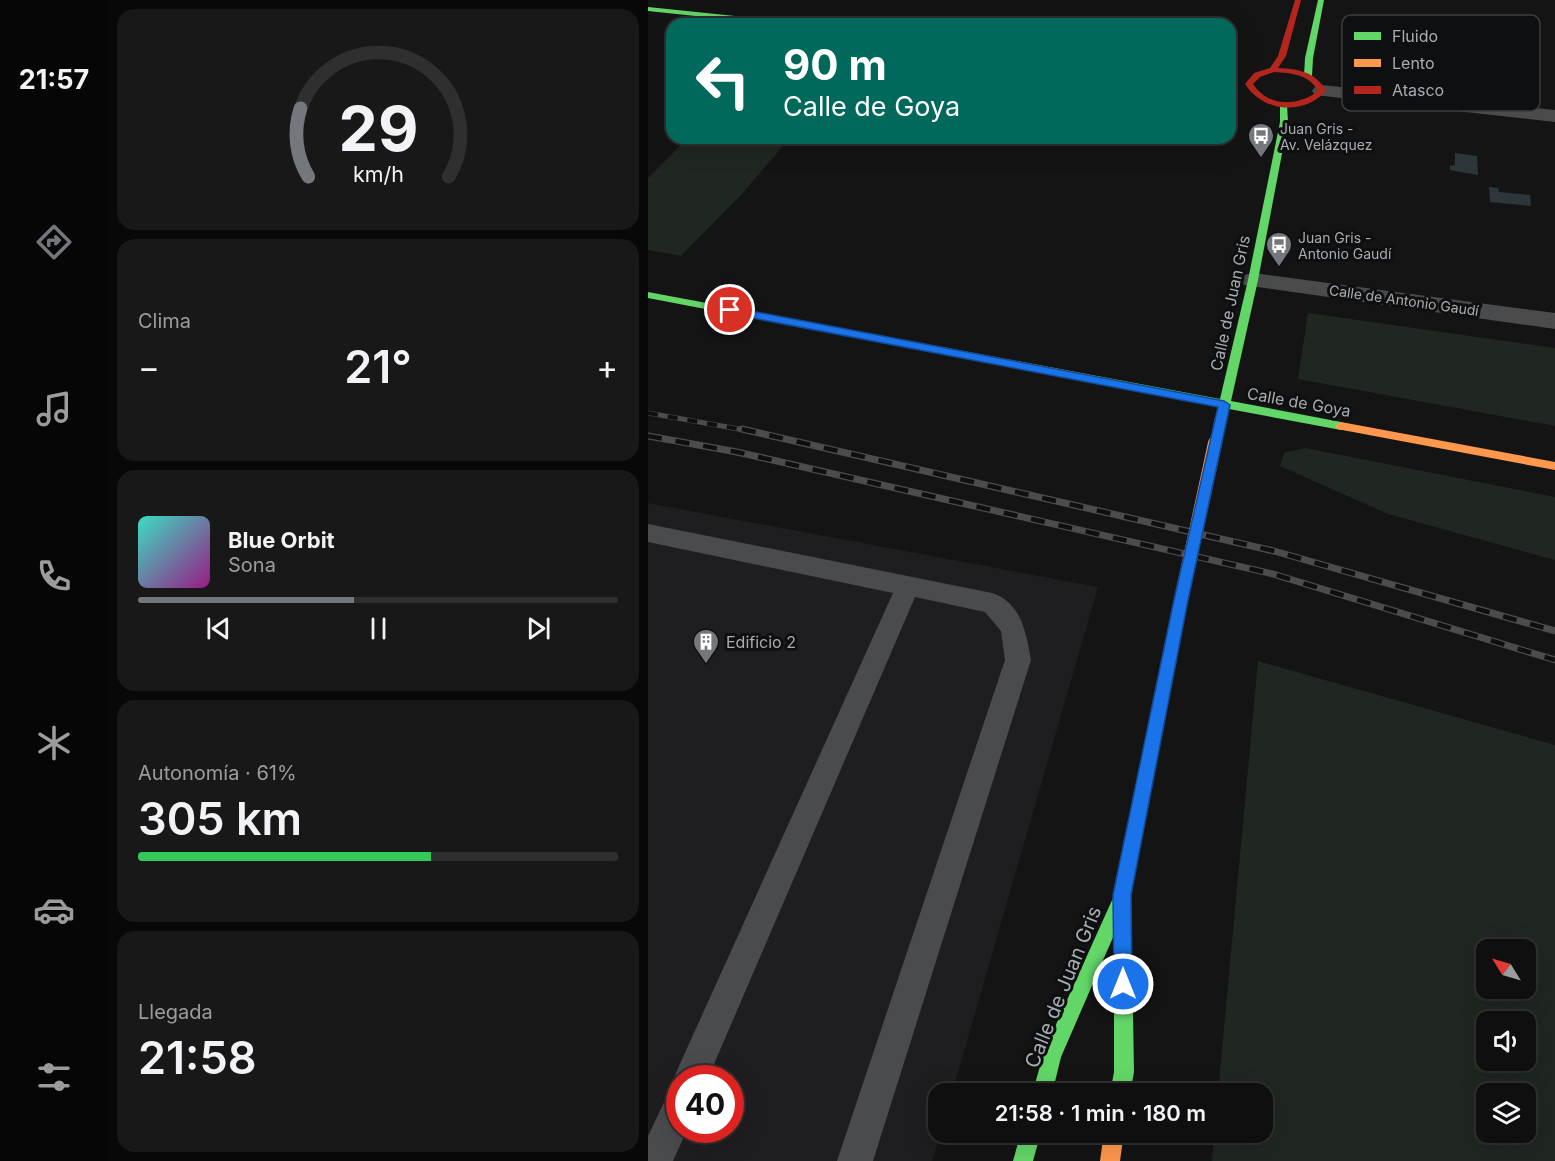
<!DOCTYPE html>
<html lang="es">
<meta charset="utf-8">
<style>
body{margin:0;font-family:Inter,sans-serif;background:#181818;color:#f1f3f6;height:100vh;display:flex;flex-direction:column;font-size:22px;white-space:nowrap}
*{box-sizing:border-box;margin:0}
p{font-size:20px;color:#9b9c9e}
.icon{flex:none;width:33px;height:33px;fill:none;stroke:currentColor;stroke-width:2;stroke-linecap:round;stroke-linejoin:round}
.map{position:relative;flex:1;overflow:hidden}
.side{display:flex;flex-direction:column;gap:9px;padding:9px;background:#080808;width:540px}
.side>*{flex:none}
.guide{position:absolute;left:18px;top:18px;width:570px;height:126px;border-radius:18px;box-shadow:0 6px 24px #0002,0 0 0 2px #2f2f2f;background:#00695c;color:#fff;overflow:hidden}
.needle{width:39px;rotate:307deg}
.fabs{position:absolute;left:828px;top:939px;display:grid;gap:12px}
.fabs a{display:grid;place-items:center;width:60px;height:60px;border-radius:12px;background:#0f0f0f;box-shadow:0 6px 24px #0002,0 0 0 2px #2f2f2f;font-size:30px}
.speed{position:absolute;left:18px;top:1065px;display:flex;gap:12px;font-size:30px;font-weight:700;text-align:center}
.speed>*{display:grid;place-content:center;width:78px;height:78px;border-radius:50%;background:#0f0f0f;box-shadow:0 6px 24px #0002,0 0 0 2px #2f2f2f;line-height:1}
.speed .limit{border:9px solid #d22;background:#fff;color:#111}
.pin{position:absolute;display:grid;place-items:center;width:51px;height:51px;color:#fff;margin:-26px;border:3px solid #fff;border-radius:50%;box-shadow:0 2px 6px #0007}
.me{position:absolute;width:66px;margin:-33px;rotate:0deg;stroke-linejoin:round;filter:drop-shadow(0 0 4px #0008)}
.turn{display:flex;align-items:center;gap:21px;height:126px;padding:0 18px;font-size:27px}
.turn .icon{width:78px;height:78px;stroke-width:2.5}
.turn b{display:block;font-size:42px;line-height:51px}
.big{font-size:45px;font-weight:600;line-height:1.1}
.side .widget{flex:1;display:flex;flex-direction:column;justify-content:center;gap:9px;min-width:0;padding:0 21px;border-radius:18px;background:#181818}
.side .dial{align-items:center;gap:0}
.dial svg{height:156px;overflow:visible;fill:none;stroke:#2f2f2f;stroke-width:7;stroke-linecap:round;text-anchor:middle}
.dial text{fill:#f1f3f6;stroke:none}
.song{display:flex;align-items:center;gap:18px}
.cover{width:72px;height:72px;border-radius:9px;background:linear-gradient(135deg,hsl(170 70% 55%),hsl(310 70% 35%))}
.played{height:6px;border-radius:3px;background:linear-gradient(90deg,#74777b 45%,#2f2f2f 45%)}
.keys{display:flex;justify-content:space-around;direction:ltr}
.heat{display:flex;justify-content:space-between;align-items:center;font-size:33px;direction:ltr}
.charge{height:9px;border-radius:4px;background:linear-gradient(90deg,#34c759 61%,#2f2f2f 0)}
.trip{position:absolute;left:280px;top:1083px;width:345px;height:60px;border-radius:18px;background:#0f0f0f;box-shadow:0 6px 24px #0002,0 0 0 2px #2f2f2f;font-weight:600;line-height:60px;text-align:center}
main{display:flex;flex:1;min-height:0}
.tabs{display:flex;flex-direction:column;width:108px;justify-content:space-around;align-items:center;background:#060606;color:#9b9c9e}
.tabs .icon{width:42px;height:42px}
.tabs .active{color:#74777b}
.tabs b{font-size:27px;color:#f1f3f6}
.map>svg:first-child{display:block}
</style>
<main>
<nav class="tabs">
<b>21:57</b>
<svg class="icon active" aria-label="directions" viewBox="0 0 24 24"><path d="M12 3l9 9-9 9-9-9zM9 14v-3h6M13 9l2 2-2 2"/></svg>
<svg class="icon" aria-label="music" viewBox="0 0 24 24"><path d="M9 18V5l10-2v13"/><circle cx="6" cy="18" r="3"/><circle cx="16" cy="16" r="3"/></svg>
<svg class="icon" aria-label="phone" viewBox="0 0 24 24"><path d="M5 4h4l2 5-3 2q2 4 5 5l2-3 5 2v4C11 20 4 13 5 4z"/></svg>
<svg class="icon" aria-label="climate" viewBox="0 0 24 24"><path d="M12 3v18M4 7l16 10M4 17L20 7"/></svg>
<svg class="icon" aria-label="car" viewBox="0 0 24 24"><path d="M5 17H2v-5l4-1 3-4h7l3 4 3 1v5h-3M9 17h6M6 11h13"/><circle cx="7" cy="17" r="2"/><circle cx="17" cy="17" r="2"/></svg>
<svg class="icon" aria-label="filters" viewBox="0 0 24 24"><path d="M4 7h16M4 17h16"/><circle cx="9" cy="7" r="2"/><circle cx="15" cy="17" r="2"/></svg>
</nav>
<section class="side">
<div class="widget dial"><svg viewBox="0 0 100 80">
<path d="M14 69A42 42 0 1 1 86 69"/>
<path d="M14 69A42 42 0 0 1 10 34" stroke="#74777b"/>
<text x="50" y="56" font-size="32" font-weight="700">29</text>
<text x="50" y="72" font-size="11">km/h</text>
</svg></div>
<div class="widget"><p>Clima</p>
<div class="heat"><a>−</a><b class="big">21°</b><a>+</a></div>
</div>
<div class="widget">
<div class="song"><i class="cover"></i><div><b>Blue Orbit</b><p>Sona</p></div></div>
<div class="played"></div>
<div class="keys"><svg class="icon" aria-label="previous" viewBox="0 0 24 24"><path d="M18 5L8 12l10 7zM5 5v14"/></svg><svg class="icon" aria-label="pause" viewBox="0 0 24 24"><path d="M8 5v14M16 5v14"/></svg><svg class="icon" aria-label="next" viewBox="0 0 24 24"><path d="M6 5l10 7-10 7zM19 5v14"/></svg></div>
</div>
<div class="widget"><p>Autonomía · 61%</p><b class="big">305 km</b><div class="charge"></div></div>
<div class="widget"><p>Llegada</p><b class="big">21:58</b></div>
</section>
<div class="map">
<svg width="907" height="1161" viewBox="0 0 907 1161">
<rect width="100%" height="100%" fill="#141414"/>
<path fill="#1e1e20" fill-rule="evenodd" d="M 0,503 L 450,587 L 304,1093 L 291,1094 L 293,1133 L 284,1161 L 0,1161 ZM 32,1078 L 82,1078 L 82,1130 L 32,1130 Z"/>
<g fill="#202620" fill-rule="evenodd">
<path d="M 40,138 L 142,138 L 93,195 L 33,256 L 0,250 L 0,178 Z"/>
<path d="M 660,313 L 907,348 L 907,426 L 650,379 Z"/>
<path d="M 657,448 L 907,497 L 907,560 L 740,514 L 632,466 L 636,453 Z"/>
<path d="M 610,661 L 907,745 L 907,1161 L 564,1161 L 566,1133 L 615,1132 L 615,1094 L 570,1093 ZM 838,950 L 878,950 L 878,988 L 838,988 ZM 838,1022 L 878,1022 L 878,1060 L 838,1060 ZM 838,1094 L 878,1094 L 878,1132 L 838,1132 Z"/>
</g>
<g fill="#2d373a">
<path d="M 807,153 L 829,156 L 830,175 L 802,170 L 802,166 L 807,165 Z"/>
<path d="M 841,187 L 850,188 L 851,192 L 882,195 L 883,206 L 842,202 Z"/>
</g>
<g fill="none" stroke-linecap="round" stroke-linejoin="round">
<path fill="#494b4d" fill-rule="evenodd" d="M 0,524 L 344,593 C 374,603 378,633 383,660 L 225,1161 L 189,1161 L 357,660 L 353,631 L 337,612 L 267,597 L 60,1078 L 32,1078 L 32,1130 L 39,1130 L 25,1161 L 0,1161 L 0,1136 L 20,1094 L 31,1089 L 26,1078 L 31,1066 L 245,593 L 0,542 Z"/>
<g fill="#494b4d" fill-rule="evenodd">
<path d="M 674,85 L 907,110 L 907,122 L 667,95 L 664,91 L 667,87 Z"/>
<path d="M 605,273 L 907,313 L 907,329 L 596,285 L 593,280 L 596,275 Z"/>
</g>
<g fill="#63d668" fill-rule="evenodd">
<path d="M 670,0 L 676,0 L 665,58 L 664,76 L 660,78 L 656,76 L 657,58 Z"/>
<path d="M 0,7 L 144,22 L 148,24 L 123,24 L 0,11 Z"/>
<path d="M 632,102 L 639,104 L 640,122 L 610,280 L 583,401 L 693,422 L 699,426 L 697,429 L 693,430 L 581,409 L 577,426 L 571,430 L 565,426 L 570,407 L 0,298 L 0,292 L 572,399 L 600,280 L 632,122 Z"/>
<path d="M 533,594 L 538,596 L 540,600 L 483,895 L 486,1072 L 482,1094 L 462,1094 L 466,1072 L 466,935 L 413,1057 L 404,1094 L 384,1094 L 397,1049 L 465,898 L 526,600 L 528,596 Z"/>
<path d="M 373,1132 L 393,1132 L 385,1161 L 365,1161 Z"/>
</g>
<g fill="#ff974d" fill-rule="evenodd">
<path d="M 693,422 L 907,462 L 907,470 L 689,429 L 687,426 Z"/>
<path d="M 456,1132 L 476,1132 L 472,1161 L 452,1161 Z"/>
</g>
<path fill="#b3261e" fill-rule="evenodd" d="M 647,0 L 653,0 L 638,56 L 630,68 C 651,69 668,72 678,91 C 655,116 615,112 597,84 L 606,73 L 622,68 L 630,56 ZM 626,72 C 643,73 661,74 670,91 C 650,107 620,107 605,84 L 612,77 Z"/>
<defs>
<path id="rail-far1" d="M 0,413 L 102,431"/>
<g id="rail">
<path d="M 94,429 L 626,551 L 907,631"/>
<path d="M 0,436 L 89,452 L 625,574 L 907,660"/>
</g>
</defs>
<use href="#rail-far1" stroke="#4b4c4e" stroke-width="5"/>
<use href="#rail" stroke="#4b4c4e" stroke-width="7"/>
<use href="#rail-far1" stroke="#0e0f10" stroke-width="4" stroke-dasharray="10" stroke-linecap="butt"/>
<use href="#rail" stroke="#0e0f10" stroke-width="4.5" stroke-dasharray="14" stroke-linecap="butt"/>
<path stroke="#ff974d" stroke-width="14" d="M 533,600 L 567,443"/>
</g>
<path fill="#1a73e8" stroke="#114b97" stroke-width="1.5" d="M 82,307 L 576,401 L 582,405 L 540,600 L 483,895 L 484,984 L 481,990 L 475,993 L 468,990 L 466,984 L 465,895 L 526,600 L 570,407 L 78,313 L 78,308 Z"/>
<defs>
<symbol id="bus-pin" viewBox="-11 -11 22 30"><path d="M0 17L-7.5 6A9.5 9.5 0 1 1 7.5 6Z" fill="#74777b" stroke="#0e0f10"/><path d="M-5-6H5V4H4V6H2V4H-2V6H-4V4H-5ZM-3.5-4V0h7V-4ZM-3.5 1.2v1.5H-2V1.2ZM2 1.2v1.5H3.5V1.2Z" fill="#fff"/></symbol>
<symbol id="building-pin" viewBox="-11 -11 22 30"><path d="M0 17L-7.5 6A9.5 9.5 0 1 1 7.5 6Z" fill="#74777b" stroke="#0e0f10"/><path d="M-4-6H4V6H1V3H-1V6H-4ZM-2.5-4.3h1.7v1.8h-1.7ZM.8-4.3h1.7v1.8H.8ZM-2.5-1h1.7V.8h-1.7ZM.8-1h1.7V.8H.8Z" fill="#fff"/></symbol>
</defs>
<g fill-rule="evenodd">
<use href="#bus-pin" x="598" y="121" width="30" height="40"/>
<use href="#bus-pin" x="616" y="230" width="30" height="40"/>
<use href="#building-pin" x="43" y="627" width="30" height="40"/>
</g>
<g text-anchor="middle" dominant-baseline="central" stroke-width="6" stroke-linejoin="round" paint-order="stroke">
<g font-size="14" fill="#a7adb3" stroke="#0e0f10" text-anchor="start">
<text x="632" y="128">Juan Gris -<tspan x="632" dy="16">Av. Velázquez</tspan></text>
<text x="650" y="237">Juan Gris -<tspan x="650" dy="16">Antonio Gaudí</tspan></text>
</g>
<g font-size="14" fill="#a7adb3" stroke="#0e0f10">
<text transform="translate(756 300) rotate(8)">Calle de Antonio Gaudí</text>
</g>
<g font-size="16" fill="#a7adb3" stroke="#0e0f10">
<text transform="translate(582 303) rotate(-78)">Calle de Juan Gris</text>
<text transform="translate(651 402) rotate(10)">Calle de Goya</text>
</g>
<g font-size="16" fill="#a7adb3" stroke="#0e0f10" text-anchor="start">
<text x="78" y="642">Edificio 2</text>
</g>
<g font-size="20" fill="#a7adb3" stroke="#0e0f10">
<text transform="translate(415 987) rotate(-68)">Calle de Juan Gris</text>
</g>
</g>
<rect x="694" y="15" width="198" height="96" rx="9" fill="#0e0f10" stroke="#3c3e41" stroke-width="1.5"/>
<rect x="706" y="32" width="27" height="8" fill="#63d668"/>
<rect x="706" y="59" width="27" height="8" fill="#ff974d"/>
<rect x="706" y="86" width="27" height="8" fill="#b3261e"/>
<g font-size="16" fill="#a7adb3">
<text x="744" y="42">Fluido</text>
<text x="744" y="69">Lento</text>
<text x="744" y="96">Atasco</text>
</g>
</svg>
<div class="fabs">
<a><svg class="needle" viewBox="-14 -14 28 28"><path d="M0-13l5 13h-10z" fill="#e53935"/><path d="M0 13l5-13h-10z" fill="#9b9c9e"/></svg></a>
<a><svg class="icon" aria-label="sound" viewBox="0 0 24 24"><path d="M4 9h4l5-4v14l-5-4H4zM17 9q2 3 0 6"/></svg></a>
<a><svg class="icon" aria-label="layers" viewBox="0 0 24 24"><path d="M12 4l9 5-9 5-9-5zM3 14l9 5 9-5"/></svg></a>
</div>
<div class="speed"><div class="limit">40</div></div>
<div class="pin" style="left:82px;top:310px;background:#d93025"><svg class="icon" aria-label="arrive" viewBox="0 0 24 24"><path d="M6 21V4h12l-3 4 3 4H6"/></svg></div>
<svg class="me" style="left:475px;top:984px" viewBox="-20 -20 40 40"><circle r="17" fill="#1a73e8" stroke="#fff" stroke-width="3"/><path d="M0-11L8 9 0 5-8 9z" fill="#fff"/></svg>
<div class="trip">21:58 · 1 min · 180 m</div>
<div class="guide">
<div class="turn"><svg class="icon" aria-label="left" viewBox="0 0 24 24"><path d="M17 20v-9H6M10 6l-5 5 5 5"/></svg><div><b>90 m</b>Calle de Goya</div></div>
</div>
</div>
</main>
